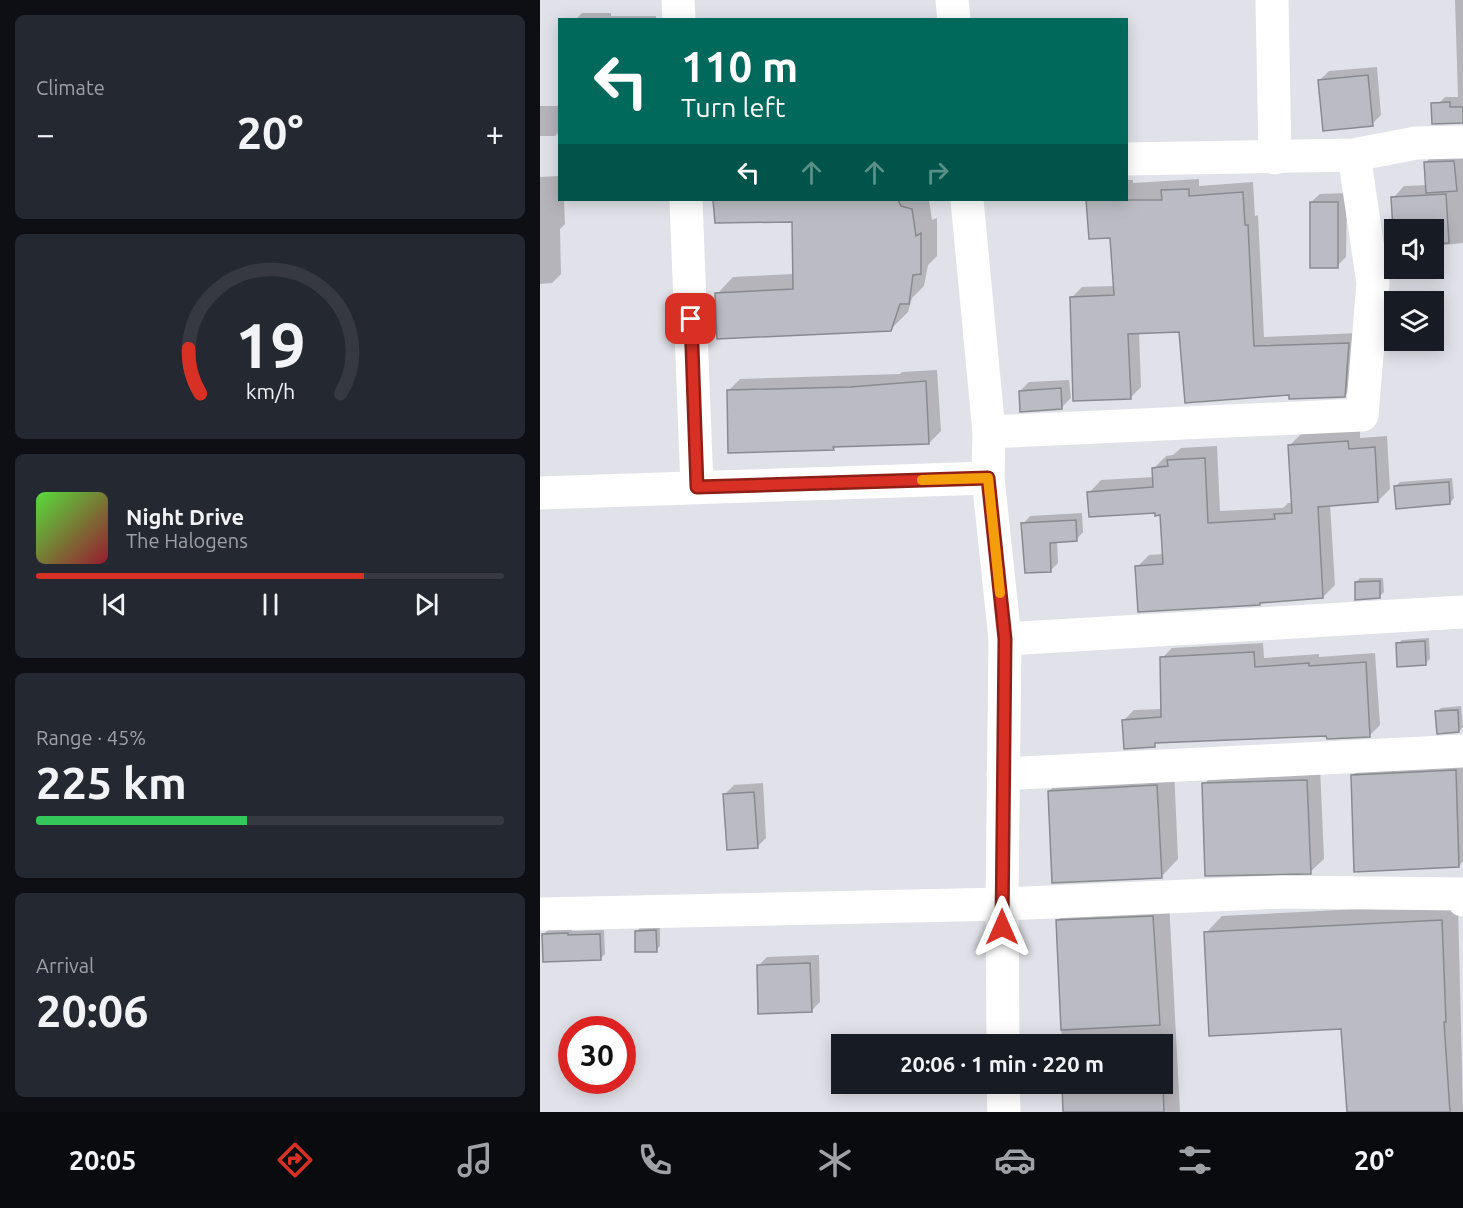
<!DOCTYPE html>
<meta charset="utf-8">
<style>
body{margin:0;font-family:Ubuntu,sans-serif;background:#242831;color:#f1f3f6;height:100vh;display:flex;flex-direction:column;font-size:22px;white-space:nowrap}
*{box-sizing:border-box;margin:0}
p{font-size:20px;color:#9ea1a6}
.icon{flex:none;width:33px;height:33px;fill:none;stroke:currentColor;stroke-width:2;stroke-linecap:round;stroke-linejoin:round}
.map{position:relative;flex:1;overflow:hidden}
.side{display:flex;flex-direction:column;gap:15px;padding:15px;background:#0d0f14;width:540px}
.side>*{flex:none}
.guide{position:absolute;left:18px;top:18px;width:570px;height:183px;border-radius:0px;box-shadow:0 3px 15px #0003;background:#00695c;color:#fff;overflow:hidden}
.fabs{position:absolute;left:844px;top:219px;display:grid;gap:12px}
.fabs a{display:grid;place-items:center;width:60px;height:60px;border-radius:0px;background:#171b24;box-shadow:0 3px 15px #0003;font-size:30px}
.speed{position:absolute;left:18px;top:1016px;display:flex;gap:12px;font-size:30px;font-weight:700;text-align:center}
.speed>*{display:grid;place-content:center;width:78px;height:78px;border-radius:50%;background:#171b24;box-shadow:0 3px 15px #0003;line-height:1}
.speed .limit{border:9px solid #d22;background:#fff;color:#111}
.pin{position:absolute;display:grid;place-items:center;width:51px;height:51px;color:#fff;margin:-26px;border-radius:12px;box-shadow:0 3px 9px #0006}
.me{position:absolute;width:66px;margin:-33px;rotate:0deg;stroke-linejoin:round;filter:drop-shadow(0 0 4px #0008)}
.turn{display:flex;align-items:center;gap:21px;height:126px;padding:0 24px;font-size:27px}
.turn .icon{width:78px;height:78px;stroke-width:2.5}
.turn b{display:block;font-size:42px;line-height:51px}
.lanes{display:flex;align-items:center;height:57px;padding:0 24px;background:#0003;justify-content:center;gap:30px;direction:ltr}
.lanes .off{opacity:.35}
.big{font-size:45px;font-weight:700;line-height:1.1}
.side .card{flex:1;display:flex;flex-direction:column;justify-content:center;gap:9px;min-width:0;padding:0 21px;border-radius:9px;background:#242831}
.side .dial{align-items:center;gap:0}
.dial svg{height:156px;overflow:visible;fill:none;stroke:#363941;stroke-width:7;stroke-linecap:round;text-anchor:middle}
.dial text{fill:#f1f3f6;stroke:none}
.song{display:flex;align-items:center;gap:18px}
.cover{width:72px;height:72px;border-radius:9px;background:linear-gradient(135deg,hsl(110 70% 55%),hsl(350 70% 35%))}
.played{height:6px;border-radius:3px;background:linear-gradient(90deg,#d93025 70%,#363941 70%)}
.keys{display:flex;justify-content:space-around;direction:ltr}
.heat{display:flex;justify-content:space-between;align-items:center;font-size:33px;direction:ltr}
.charge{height:9px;border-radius:4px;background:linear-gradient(90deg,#34c759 45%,#363941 0)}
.trip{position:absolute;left:291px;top:1034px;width:342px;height:60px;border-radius:0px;background:#171b24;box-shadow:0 3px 15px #0003;font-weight:700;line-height:60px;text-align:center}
.tab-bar{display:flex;height:96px;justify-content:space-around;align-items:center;background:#090b0e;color:#9ea1a6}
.tab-bar .icon{width:42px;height:42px}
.tab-bar .on{color:#d93025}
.tab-bar b{font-size:27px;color:#f1f3f6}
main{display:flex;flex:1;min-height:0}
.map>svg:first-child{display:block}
</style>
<main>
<section class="side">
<div class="card"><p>Climate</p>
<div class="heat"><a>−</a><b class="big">20°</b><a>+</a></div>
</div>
<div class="card dial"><svg viewBox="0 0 100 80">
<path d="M14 69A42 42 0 1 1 86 69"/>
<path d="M14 69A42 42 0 0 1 8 46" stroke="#d93025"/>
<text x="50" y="56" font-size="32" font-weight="700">19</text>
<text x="50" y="72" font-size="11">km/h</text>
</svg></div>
<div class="card">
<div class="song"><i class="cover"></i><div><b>Night Drive</b><p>The Halogens</p></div></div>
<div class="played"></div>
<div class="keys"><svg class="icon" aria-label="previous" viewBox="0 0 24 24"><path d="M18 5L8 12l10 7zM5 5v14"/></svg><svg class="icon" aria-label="pause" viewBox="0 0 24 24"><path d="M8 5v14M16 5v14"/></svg><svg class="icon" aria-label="next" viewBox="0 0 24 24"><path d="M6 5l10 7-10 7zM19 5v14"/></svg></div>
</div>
<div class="card"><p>Range · 45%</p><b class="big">225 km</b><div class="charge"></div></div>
<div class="card"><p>Arrival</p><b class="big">20:06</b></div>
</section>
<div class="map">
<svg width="923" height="1112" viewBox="0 0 923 1112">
<rect width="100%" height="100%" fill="#e1e2e9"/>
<g fill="#0003">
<path d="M 915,0 L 923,0 L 923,122 L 893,109 L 905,97 L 918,97 Z"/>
<path d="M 42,13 L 71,13 L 71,16 L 116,16 L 116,20 L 35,20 Z"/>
<path d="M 837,67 L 841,115 L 832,124 L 780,80 L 789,71 Z"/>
<path d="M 0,106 L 20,106 L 19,132 L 15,136 L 0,136 Z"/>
<path d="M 923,150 L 923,243 L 894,246 L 894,230 L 855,230 L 855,240 L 853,198 L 864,186 L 887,185 L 886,162 L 897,151 Z"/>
<path d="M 20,176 L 20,200 L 24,200 L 25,224 L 20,229 L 21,274 L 12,283 L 0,284 L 0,177 Z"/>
<path d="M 659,179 L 659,186 L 713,182 L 715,216 L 718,215 L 724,337 L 819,333 L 815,385 L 804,396 L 750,393 L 641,330 L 599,332 L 601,387 L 590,398 L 531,298 L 542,287 L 575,286 L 571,236 L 550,237 L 548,200 L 586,200 L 586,180 L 593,180 L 593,183 Z"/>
<path d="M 807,193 L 806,257 L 797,266 L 771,202 L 780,194 Z"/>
<path d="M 175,200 L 389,200 L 392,220 L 397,218 L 397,256 L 388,265 L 384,286 L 372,298 L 368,312 L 351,329 L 177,294 L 193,277 L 254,274 L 254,220 L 176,222 Z"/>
<path d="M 397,370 L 401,431 L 389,443 L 297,445 L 293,449 L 188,391 L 200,379 L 360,374 L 362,372 Z"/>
<path d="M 529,380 L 531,398 L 522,407 L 480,391 L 489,382 Z"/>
<path d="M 820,430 L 820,438 L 847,436 L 850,489 L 838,501 L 790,504 L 795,585 L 783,597 L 723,601 L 720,604 L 597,567 L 609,555 L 624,554 L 622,514 L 549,493 L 561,480 L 614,477 L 614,468 L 626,456 L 633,455 L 641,448 L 677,446 L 680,511 L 743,508 L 748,503 L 753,503 L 749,446 L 761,434 Z"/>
<path d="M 912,478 L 914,498 L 910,503 L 856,486 L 860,482 Z"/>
<path d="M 542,513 L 543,532 L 536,540 L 517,541 L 518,563 L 511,570 L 483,524 L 490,516 Z"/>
<path d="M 820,578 L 843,578 L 844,592 L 839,597 L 816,582 Z"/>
<path d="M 889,638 L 890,659 L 886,663 L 858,644 L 862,640 Z"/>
<path d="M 723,643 L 724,658 L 779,654 L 779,657 L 835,653 L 840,725 L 830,735 L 788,734 L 618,742 L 614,745 L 584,720 L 594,710 L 623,709 L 622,658 L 632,648 Z"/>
<path d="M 921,706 L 923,727 L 919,731 L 896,712 L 901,708 Z"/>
<path d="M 923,754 L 923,861 L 919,866 L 812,776 L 830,759 Z"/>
<path d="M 780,767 L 784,859 L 770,872 L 664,784 L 677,771 Z"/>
<path d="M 634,768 L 638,859 L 621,877 L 509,791 L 527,774 Z"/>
<path d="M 223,783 L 226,838 L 217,847 L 185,794 L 194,785 Z"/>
<path d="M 629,901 L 640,1112 L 524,1112 L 523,1083 L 622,1083 L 622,1044 L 522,1044 L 517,921 L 534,905 Z"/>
<path d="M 918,904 L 923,1112 L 809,1112 L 802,1028 L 666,933 L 682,916 Z"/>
<path d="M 101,927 L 120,927 L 120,946 L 116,950 L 97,931 Z"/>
<path d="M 32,929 L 32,931 L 64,930 L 65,954 L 61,958 L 4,934 L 8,930 Z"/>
<path d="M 279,955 L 280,1002 L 271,1011 L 218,966 L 227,957 Z"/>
</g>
<g fill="#bbbcc3" stroke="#898a90" stroke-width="1.5">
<path d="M 828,75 L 833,126 L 783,131 L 778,80 Z"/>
<path d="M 910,102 L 910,107 L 923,107 L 923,123 L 892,124 L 891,103 Z"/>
<path d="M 914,161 L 917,191 L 886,193 L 884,162 Z"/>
<path d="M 649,189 L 649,196 L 703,192 L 705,225 L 708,225 L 714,346 L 809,343 L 805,397 L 749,399 L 749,395 L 645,403 L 639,332 L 588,334 L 591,399 L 533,401 L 530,297 L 574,295 L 570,238 L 549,239 L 546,200 L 622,200 L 621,190 Z"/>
<path d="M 906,194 L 909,243 L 894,244 L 894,230 L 855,230 L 854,246 L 851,197 Z"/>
<path d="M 173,200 L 358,200 L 361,206 L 372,209 L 376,236 L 381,233 L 381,274 L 373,275 L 369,304 L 360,304 L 351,331 L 177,339 L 175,293 L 253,289 L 252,222 L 175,223 Z"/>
<rect x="770" y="202" width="28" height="66"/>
<path d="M 386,381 L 389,444 L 293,447 L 294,450 L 188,453 L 187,390 L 310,387 Z"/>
<path d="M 521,388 L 522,409 L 480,412 L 479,391 Z"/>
<path d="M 808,441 L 809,449 L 835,447 L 838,502 L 778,507 L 783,598 L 720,603 L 720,605 L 598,612 L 595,566 L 623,564 L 620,515 L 615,516 L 615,513 L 549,517 L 547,492 L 613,487 L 612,468 L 628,466 L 627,460 L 665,458 L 668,523 L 735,519 L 734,514 L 752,513 L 748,445 Z"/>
<path d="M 909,482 L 910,504 L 856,509 L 854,486 Z"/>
<path d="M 536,520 L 537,541 L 510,543 L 511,572 L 485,573 L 481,523 Z"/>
<path d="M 840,581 L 840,598 L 815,600 L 815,582 Z"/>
<path d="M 885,641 L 886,665 L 857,667 L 856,643 Z"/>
<path d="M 714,652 L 715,667 L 769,663 L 769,666 L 826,662 L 830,737 L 787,739 L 786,736 L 615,743 L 615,747 L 584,749 L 582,720 L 621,717 L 620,657 Z"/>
<path d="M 918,710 L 919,732 L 897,734 L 895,711 Z"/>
<path d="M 916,770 L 919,867 L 814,872 L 811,775 Z"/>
<path d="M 767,780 L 771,874 L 665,876 L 662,783 Z"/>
<path d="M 617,785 L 622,878 L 512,883 L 508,791 Z"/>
<path d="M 214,792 L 218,848 L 187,850 L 183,794 Z"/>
<path d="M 613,916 L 620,1025 L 521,1030 L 516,920 Z"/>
<path d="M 902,920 L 906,1022 L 904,1022 L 910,1112 L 807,1112 L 801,1029 L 669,1036 L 664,932 Z"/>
<path d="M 116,930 L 117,952 L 95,952 L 95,931 Z"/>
<path d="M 28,933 L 28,935 L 60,934 L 61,960 L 3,962 L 2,934 Z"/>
<path d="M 270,963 L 272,1012 L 218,1014 L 217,965 Z"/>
<path d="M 522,1083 L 623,1083 L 624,1112 L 523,1112 Z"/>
</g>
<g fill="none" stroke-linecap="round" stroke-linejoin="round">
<g stroke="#fff" stroke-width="33">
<path d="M 138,0 L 139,20"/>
<path d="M 412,0 L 414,20"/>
<path d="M 732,0 L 735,158"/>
<path d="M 586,159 L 814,155 L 876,143 L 923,142"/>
<path d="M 146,200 L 157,487"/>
<path d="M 427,200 L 449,432 L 448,478 L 465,639 L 462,904 L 463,1044"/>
<path d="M 449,432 L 822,415 L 833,283 L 814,155"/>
<path d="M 0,493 L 448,478"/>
<path d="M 465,639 L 923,612"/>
<path d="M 463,774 L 923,751"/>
<path d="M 0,914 L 462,904 L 741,892 L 923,894 L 923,900"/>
<path d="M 463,1083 L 464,1112"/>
</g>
</g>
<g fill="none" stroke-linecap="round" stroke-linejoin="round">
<defs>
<path id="route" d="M 151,319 L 157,487 L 448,478 L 465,639 L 462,927"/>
</defs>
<use href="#route" stroke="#8d1f18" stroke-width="15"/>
<use href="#route" stroke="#d93025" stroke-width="10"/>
<path stroke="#f59e0b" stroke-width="10" d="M 382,480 L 448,478 L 460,593"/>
</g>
</svg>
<div class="fabs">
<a><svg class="icon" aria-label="sound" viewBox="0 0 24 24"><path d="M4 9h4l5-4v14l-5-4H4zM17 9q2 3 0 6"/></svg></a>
<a><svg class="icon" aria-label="layers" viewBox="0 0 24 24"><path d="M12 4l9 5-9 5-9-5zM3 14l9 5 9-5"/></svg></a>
</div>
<div class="speed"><div class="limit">30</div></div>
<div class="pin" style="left:151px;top:319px;background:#d93025"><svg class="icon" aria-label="arrive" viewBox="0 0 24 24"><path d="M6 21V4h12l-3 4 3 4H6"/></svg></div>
<svg class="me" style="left:462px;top:927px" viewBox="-20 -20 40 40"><path d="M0-17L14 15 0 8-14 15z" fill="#d93025" stroke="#fff" stroke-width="4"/></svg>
<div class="trip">20:06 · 1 min · 220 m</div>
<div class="guide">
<div class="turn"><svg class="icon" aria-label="left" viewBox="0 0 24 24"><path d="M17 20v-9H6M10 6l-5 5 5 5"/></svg><div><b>110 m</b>Turn left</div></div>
<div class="lanes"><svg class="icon" aria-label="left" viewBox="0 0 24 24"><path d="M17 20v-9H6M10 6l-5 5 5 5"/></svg><svg class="icon off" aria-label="ahead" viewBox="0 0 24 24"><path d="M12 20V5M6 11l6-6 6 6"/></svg><svg class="icon off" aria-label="ahead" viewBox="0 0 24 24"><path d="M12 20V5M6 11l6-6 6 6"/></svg><svg class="icon off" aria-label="right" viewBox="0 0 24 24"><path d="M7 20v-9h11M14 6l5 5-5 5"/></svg></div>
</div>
</div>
</main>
<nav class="tab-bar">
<b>20:05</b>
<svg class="icon on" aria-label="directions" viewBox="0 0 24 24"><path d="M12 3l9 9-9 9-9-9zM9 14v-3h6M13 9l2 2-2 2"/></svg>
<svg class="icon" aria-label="music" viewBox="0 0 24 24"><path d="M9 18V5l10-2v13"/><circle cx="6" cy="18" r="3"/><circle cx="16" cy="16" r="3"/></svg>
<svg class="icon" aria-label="phone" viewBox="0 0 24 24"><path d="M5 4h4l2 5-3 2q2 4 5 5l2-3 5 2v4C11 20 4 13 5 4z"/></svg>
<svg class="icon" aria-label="climate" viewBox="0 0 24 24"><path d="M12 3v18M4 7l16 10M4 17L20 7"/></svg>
<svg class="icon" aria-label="car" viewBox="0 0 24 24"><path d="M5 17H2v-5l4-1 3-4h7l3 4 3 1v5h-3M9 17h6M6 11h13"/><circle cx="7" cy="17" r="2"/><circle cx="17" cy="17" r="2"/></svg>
<svg class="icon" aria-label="filters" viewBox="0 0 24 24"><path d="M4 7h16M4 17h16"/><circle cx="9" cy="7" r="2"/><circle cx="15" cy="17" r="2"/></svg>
<b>20°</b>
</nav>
